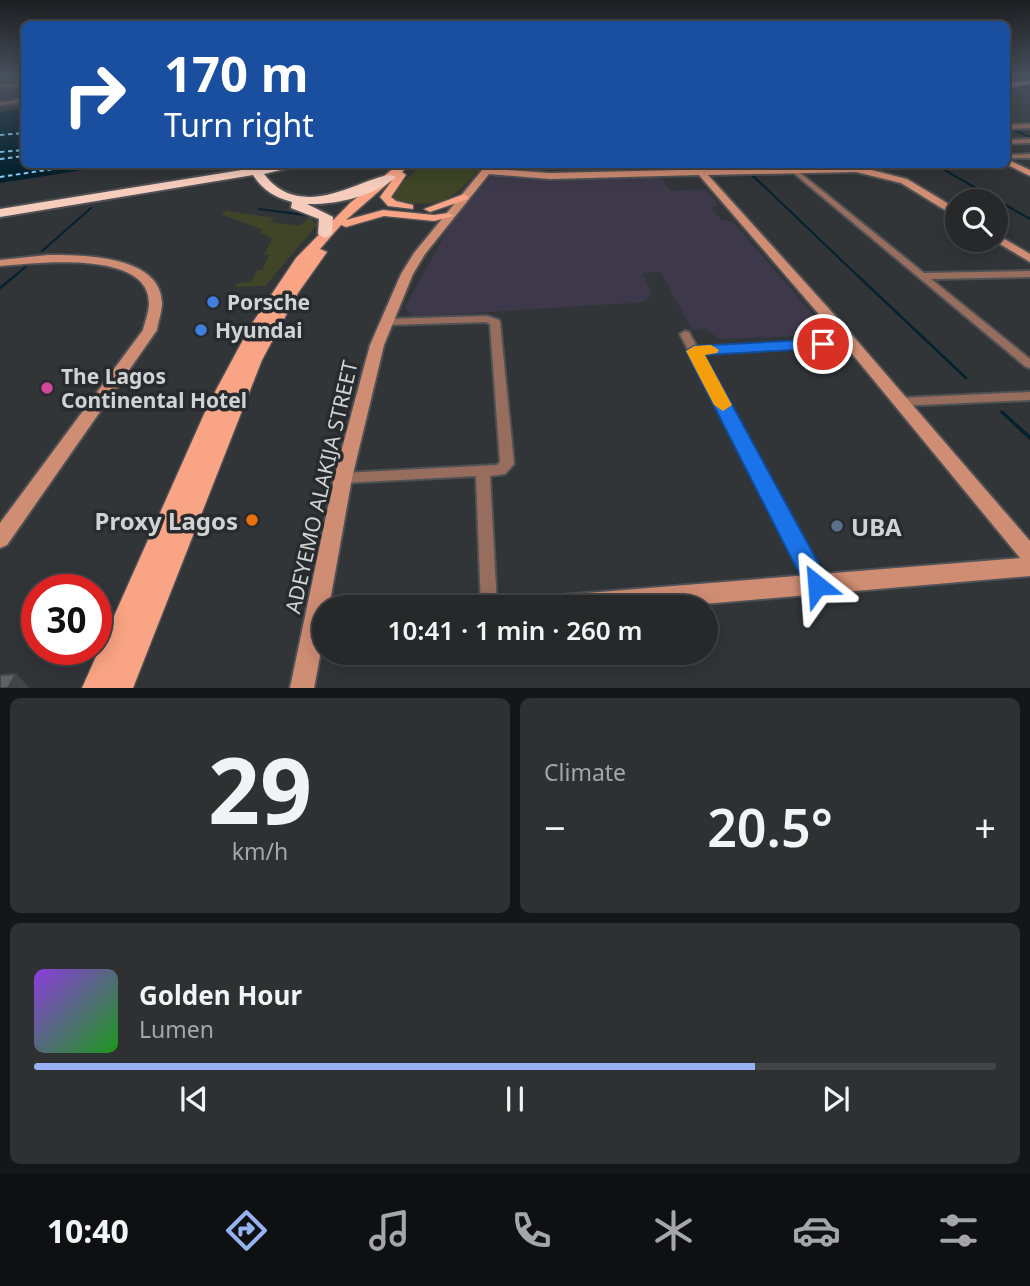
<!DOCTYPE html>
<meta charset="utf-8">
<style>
body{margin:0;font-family:"Noto Sans",sans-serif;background:#2e3032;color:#f1f3f6;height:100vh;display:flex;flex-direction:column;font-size:26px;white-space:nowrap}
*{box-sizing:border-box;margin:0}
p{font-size:23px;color:#a4a6a8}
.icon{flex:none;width:38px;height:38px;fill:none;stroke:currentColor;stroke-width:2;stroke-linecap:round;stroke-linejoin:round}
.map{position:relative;height:688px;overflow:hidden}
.panel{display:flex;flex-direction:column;gap:10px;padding:10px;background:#151617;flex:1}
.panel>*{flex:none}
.banner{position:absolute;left:21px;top:21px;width:989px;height:147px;border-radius:10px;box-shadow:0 4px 18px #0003,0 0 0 2px #424447;background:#1a4fa0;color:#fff;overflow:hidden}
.fabs{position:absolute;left:945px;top:189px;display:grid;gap:14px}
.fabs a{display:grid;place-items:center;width:63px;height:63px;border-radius:50%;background:#26282a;box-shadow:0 4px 18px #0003,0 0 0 2px #424447;font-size:35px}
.speed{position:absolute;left:21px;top:574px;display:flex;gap:14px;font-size:35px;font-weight:700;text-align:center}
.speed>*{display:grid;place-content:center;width:91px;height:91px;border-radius:50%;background:#26282a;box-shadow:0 4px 18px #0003,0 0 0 2px #424447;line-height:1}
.speed .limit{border:10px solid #d22;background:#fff;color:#111}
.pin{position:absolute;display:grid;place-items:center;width:60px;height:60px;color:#fff;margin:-30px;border:4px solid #fff;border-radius:50%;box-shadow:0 2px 7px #0007}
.me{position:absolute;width:77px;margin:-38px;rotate:332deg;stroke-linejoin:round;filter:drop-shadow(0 0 5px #0008)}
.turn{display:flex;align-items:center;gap:24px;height:147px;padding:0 28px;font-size:32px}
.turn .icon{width:91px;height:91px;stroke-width:2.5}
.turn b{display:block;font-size:49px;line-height:60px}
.big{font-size:52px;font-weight:600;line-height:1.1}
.panel .widget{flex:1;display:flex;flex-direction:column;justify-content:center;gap:10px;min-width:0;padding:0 24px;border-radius:10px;background:#2e3032}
.panel .dial{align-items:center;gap:0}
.dial b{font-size:91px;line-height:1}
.song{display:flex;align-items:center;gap:21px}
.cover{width:84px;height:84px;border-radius:10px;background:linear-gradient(135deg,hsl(270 70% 55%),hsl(120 70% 35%))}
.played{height:7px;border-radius:4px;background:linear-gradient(90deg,#95b2f1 75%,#424447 75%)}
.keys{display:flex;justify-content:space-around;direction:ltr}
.heat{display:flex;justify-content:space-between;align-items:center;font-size:38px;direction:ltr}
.panel .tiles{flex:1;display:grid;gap:10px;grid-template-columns:1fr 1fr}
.widget:last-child{grid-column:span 2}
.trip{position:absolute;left:312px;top:595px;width:406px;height:70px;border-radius:35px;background:#26282a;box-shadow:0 4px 18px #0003,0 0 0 2px #424447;font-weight:600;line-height:70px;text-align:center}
.tabs{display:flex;height:112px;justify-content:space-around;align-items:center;background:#0f1011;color:#a4a6a8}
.tabs .icon{width:49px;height:49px}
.tabs .on{color:#95b2f1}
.tabs b{font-size:32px;color:#f1f3f6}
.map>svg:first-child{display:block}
</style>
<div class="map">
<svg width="1030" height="688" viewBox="0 0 1030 688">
<rect width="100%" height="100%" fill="#323538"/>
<g fill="#3e394a">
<path d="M 598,165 L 771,165 L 601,170 Z"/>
<path d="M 500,174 L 659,175 L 671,191 L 706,190 L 718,204 L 712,209 L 721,220 L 733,222 L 822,325 L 799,336 L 720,339 L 704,328 L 692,330 L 661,272 L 642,273 L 652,294 L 645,302 L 413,317 L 405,307 L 452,222 L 492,176 Z"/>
</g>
<g fill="#3f4526">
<path d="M 423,165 L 483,165 C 455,198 440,211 395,200 L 392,191 Z"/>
<path d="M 230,208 L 228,211 L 274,218 L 270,222 L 299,226 L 310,217 L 317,225 L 265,286 L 235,287 L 237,283 L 252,282 L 257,270 L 262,270 L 269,255 L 264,255 L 272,239 L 260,232 L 263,230 L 221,214 Z"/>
</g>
<path fill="#04212e" d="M 24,108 L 24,164 L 115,165 L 0,183 L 0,112 Z"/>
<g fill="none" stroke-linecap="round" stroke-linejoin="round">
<g stroke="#04212e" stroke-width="2">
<path d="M 1014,130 L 1030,137"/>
<path d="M 934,164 L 1030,219"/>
<path d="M 751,174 L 859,277"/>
<path d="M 259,209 L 313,216"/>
<path d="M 42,251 L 91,208"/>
<path d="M 14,277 L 26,266"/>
</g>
<g stroke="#04212e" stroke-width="2.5">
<path d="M 857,275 L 966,378"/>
<path d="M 0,288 L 16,275"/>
</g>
<path stroke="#04212e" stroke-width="3.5" d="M 1002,412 L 1030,438"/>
<g stroke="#81d3fd" stroke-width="2" stroke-dasharray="4.5 3.5" stroke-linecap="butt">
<path d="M 0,135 L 24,133"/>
<path d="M 0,152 L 24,150"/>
<path d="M 0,159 L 24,156"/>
<path d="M 0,177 L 87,164"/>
</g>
<defs>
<g id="street">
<path d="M 24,84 L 24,86 L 0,87 L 0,85 Z"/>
<path d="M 24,99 L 24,101 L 0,105 L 0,103 Z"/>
<path d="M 1030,124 L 1030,128 L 1006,129 L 1006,125 Z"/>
<path d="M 1030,139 L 1030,143 L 1006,144 L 1006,140 Z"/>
<path d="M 1030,154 L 1030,158 L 1006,158 L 1006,156 L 1008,155 Z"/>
<path d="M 790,168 L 794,168 L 924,273 L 1030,271 L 1030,277 L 931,279 L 1030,359 L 1030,368 L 1026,367 L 790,170 Z"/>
<path d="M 487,316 L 499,320 L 500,322 L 514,464 L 505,474 L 490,476 L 497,607 L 481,607 L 476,476 L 343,483 L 338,482 L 336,478 L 338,474 L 343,473 L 497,465 L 500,462 L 490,324 L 486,322 L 387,325 L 382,322 L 387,319 Z"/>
<path d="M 685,331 L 689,332 L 697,347 L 849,340 L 854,343 L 849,346 L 700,353 L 823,580 L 825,585 L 823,590 L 817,592 L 811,590 L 680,334 Z"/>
<path d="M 1030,392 L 1030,400 L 899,406 L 895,405 L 893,402 L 895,399 L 899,398 Z"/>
</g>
<g id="secondary">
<path d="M 1006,159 L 1030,170 L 1030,176 L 1006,164 Z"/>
<path d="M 487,164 L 496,164 L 493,169 L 550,173 L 856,166 L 907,179 L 957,209 L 957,216 L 953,215 L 901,183 L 856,172 L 708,175 L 840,321 L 1030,541 L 1030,576 L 669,607 L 538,607 L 541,600 L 549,596 L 1020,558 L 830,327 L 699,175 L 550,179 L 489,174 L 425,254 L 413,274 L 384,345 L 352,478 L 329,607 L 324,607 L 324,635 L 314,688 L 290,688 L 334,478 L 370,345 L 401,274 L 414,253 Z"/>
<path d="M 996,234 L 1030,254 L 1030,262 L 993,240 L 996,240 Z"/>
<path d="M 48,255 C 82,255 161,255 162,303 C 162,312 158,322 157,330 L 7,545 L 0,548 L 0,523 L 143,330 C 145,322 149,311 149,303 C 149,249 34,263 0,266 L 0,260 Z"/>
</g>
<g id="primary">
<path d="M 399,164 L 410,164 L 402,172 L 406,175 L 391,197 L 396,201 L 413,205 L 413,209 L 388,206 L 380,197 L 393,179 L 346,220 L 383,210 L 434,215 L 448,213 L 454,216 L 434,221 L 384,216 L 346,227 L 341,225 L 320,249 L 327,252 L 298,293 L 262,360 L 133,688 L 82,688 L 209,403 L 251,325 L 296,258 L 350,203 Z"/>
<path d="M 464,194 L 469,197 L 468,199 L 430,212 L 424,209 Z"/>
</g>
<g id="highway">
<path d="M 1030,80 L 1030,84 L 1006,88 L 1006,83 Z"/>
<path d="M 276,164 L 306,164 L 264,174 C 306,230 379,164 396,177 C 375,196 335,205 307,204 L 333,217 L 332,234 L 325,238 L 318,234 L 319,219 L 291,208 L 292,202 C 274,197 263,190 253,175 L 0,217 L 0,209 L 248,169 L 254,165 Z"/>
</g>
</defs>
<use href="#street" stroke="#4f5154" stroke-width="4"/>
<use href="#secondary" stroke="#4f5154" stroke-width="4"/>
<use href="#primary" stroke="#4f5154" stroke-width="3"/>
<use href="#highway" stroke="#4f5154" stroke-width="4"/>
<use href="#street" fill="#976e5e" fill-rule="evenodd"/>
<use href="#secondary" fill="#cf8d74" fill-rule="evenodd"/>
<use href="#primary" fill="#f9a484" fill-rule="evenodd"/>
<use href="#highway" fill="#f6cdbd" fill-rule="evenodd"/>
</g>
<path fill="#424547" d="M 16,674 L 30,688 L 8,688 Z"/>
<path fill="#5f6265" stroke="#424547" stroke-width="2" d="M 16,674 L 8,688 L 0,688 L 0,675 Z"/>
<linearGradient id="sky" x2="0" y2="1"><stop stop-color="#1c1d1f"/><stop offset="0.44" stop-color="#49515e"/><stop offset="1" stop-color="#49515e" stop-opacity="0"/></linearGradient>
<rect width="1030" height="173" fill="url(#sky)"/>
<path fill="#1a73e8" stroke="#114b97" stroke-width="2" d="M 823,339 L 831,344 L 829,348 L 705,355 L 826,577 L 829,585 L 826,593 L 817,596 L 809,593 L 686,351 L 694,346 Z"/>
<path fill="#f59e0b" d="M 711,345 L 719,350 L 717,353 L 705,355 L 732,405 L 723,411 L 714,405 L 686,351 L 694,346 Z"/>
<g fill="#3f7fe0" stroke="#282b2d" stroke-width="2.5">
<circle cx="213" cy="302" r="7"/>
<circle cx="201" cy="330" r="7"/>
</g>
<circle fill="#d1479c" stroke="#282b2d" stroke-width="2.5" cx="47" cy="388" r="7"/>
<circle fill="#e8710a" stroke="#282b2d" stroke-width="2.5" cx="252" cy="520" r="7"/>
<circle fill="#5c6f8a" stroke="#282b2d" stroke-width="2.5" cx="837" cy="526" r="7"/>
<g text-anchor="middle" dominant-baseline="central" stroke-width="7" stroke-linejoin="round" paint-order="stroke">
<g font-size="21" font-weight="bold" fill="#d1d2d4" stroke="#282b2d" text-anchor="start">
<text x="227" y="302">Porsche</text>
<text x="215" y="330">Hyundai</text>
<text x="61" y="376">The Lagos<tspan x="61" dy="24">Continental Hotel</tspan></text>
</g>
<g font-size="21" fill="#d1d2d4" stroke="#282b2d">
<text transform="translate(321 487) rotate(-77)">ADEYEMO ALAKIJA STREET</text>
</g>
<g font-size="24" font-weight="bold" fill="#d1d2d4" stroke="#282b2d" text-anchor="end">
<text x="238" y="520">Proxy Lagos</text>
<text x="851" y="526" text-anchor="start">UBA</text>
</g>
</g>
</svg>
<div class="fabs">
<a><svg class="icon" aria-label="search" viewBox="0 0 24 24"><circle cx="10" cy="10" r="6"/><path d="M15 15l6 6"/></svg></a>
</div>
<div class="speed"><div class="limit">30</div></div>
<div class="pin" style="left:823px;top:344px;background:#d93025"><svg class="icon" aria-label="arrive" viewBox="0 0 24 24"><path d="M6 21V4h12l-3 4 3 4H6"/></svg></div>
<svg class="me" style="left:817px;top:585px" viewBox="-20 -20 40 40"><path d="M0-17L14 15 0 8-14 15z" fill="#1a73e8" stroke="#fff" stroke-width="4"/></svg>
<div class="trip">10:41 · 1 min · 260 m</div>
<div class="banner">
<div class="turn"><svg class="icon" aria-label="right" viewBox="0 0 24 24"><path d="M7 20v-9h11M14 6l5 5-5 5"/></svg><div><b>170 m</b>Turn right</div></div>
</div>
</div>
<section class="panel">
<div class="tiles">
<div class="widget dial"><b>29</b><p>km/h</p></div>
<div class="widget"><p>Climate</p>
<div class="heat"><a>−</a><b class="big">20.5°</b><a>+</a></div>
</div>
<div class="widget">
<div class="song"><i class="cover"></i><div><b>Golden Hour</b><p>Lumen</p></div></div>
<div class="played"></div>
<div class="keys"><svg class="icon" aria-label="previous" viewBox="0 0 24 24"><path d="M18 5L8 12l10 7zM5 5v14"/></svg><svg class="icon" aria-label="pause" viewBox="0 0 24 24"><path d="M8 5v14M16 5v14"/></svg><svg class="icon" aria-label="next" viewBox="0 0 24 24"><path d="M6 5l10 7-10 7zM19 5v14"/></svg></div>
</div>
</div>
</section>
<nav class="tabs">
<b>10:40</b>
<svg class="icon on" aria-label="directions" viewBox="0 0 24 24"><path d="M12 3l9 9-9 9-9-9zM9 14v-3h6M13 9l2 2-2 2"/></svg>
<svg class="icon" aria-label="music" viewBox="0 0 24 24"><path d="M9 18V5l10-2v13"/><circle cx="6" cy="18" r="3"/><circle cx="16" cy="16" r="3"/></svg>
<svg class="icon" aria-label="phone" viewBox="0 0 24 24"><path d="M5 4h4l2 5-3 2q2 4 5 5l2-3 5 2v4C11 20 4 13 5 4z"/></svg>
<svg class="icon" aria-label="climate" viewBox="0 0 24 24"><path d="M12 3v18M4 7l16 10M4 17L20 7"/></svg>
<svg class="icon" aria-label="car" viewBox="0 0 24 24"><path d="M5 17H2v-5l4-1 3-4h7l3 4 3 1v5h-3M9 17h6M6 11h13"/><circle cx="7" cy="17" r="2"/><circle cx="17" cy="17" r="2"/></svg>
<svg class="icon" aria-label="filters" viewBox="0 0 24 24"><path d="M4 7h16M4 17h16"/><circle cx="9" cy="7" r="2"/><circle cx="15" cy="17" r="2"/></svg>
</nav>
